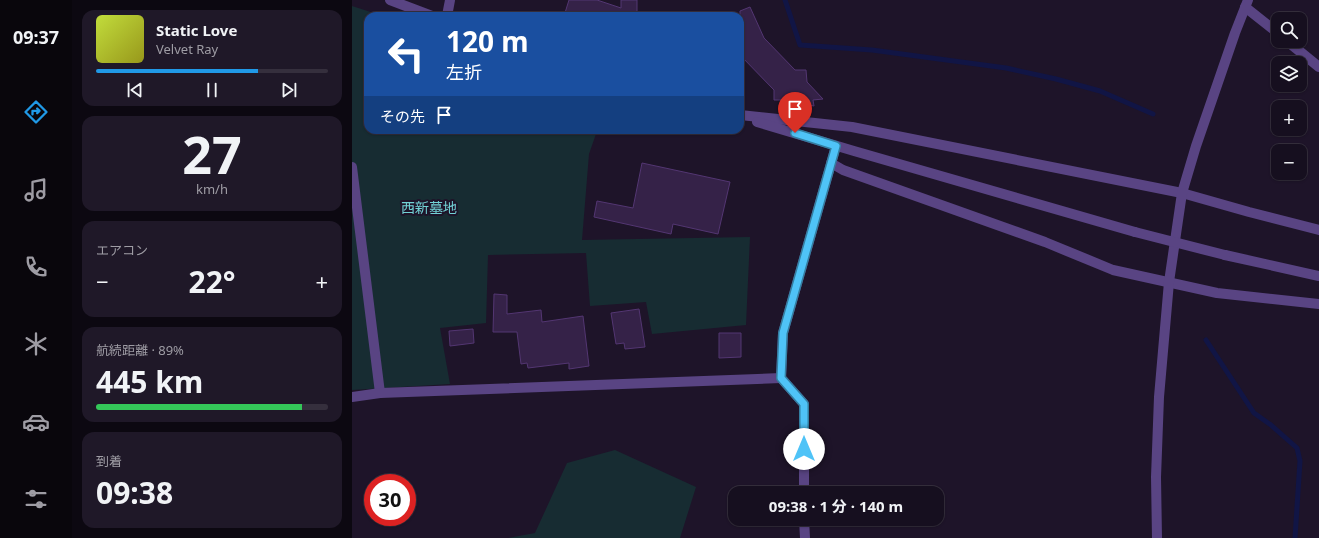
<!DOCTYPE html>
<html lang="ja">
<meta charset="utf-8">
<style>
body{margin:0;font-family:"Noto Sans","Noto Sans JP",sans-serif;background:#1f1828;color:#f1f3f6;height:100vh;display:flex;flex-direction:column;font-size:15px;white-space:nowrap}
*{box-sizing:border-box;margin:0}
p{font-size:13px;color:#9e9ca4}
.icon{flex:none;width:22px;height:22px;fill:none;stroke:currentColor;stroke-width:2;stroke-linecap:round;stroke-linejoin:round}
.map{position:relative;flex:1;overflow:hidden}
.panel{display:flex;flex-direction:column;gap:10px;padding:10px;background:#0c0811;width:280px}
.panel>*{flex:none}
.top-card{position:absolute;left:12px;top:12px;width:380px;height:122px;border-radius:12px;box-shadow:0 1px 3px #0004,0 0 0 1px #352f3d;background:#1a4fa0;color:#fff;overflow:hidden}
.fabs{position:absolute;left:919px;top:12px;display:grid;gap:8px}
.fabs a{display:grid;place-items:center;width:36px;height:36px;border-radius:8px;background:#160f1f;box-shadow:0 1px 3px #0004,0 0 0 1px #352f3d;font-size:20px}
.speed{position:absolute;left:12px;top:474px;display:flex;gap:8px;font-size:20px;font-weight:700;text-align:center}
.speed>*{display:grid;place-content:center;width:52px;height:52px;border-radius:50%;background:#160f1f;box-shadow:0 1px 3px #0004,0 0 0 1px #352f3d;line-height:1}
.speed .limit{border:6px solid #d22;background:#fff;color:#111}
.pin{position:absolute;display:grid;place-items:center;width:34px;height:34px;color:#fff;margin:-41px -17px;border-radius:50% 50% 50% 0;rotate:-45deg;box-shadow:0 0 4px #0007}
.pin .icon{rotate:45deg}
.me{position:absolute;width:44px;margin:-22px;rotate:0deg;stroke-linejoin:round;filter:drop-shadow(0 0 3px #0008)}
.turn{display:flex;align-items:center;gap:14px;height:84px;padding:0 16px;font-size:18px}
.turn .icon{width:52px;height:52px;stroke-width:2.5}
.turn b{display:block;font-size:28px;line-height:34px}
.then{display:flex;align-items:center;height:38px;padding:0 16px;background:#0003;gap:8px;font-size:15px}
.big{font-size:30px;font-weight:700;line-height:1.1}
.panel .tile{flex:1;display:flex;flex-direction:column;justify-content:center;gap:6px;min-width:0;padding:0 14px;border-radius:12px;background:#1f1828}
.panel .dial{align-items:center;gap:0}
.dial b{font-size:52px;line-height:1}
.song{display:flex;align-items:center;gap:12px}
.cover{width:48px;height:48px;border-radius:6px;background:linear-gradient(135deg,hsl(70 70% 55%),hsl(60 70% 35%))}
.played{height:4px;border-radius:2px;background:linear-gradient(90deg,#2099e7 70%,#352f3d 70%)}
.keys{display:flex;justify-content:space-around;direction:ltr}
.heat{display:flex;justify-content:space-between;align-items:center;font-size:22px;direction:ltr}
.charge{height:6px;border-radius:3px;background:linear-gradient(90deg,#34c759 89%,#352f3d 0)}
.trip{position:absolute;left:376px;top:486px;width:216px;height:40px;border-radius:12px;background:#160f1f;box-shadow:0 1px 3px #0004,0 0 0 1px #352f3d;font-weight:700;line-height:40px;text-align:center}
main{display:flex;flex:1;min-height:0}
.tabs{display:flex;flex-direction:column;width:72px;justify-content:space-around;align-items:center;background:#09060c;color:#9e9ca4}
.tabs .icon{width:28px;height:28px}
.tabs .selected{color:#2099e7}
.tabs b{font-size:18px;color:#f1f3f6}
.map>svg:first-child{display:block}
</style>
<main>
<nav class="tabs">
<b>09:37</b>
<svg class="icon selected" aria-label="directions" viewBox="0 0 24 24"><path d="M12 3l9 9-9 9-9-9zM9 14v-3h6M13 9l2 2-2 2"/></svg>
<svg class="icon" aria-label="music" viewBox="0 0 24 24"><path d="M9 18V5l10-2v13"/><circle cx="6" cy="18" r="3"/><circle cx="16" cy="16" r="3"/></svg>
<svg class="icon" aria-label="phone" viewBox="0 0 24 24"><path d="M5 4h4l2 5-3 2q2 4 5 5l2-3 5 2v4C11 20 4 13 5 4z"/></svg>
<svg class="icon" aria-label="climate" viewBox="0 0 24 24"><path d="M12 3v18M4 7l16 10M4 17L20 7"/></svg>
<svg class="icon" aria-label="car" viewBox="0 0 24 24"><path d="M5 17H2v-5l4-1 3-4h7l3 4 3 1v5h-3M9 17h6M6 11h13"/><circle cx="7" cy="17" r="2"/><circle cx="17" cy="17" r="2"/></svg>
<svg class="icon" aria-label="filters" viewBox="0 0 24 24"><path d="M4 7h16M4 17h16"/><circle cx="9" cy="7" r="2"/><circle cx="15" cy="17" r="2"/></svg>
</nav>
<section class="panel">
<div class="tile">
<div class="song"><i class="cover"></i><div><b>Static Love</b><p>Velvet Ray</p></div></div>
<div class="played"></div>
<div class="keys"><svg class="icon" aria-label="previous" viewBox="0 0 24 24"><path d="M18 5L8 12l10 7zM5 5v14"/></svg><svg class="icon" aria-label="pause" viewBox="0 0 24 24"><path d="M8 5v14M16 5v14"/></svg><svg class="icon" aria-label="next" viewBox="0 0 24 24"><path d="M6 5l10 7-10 7zM19 5v14"/></svg></div>
</div>
<div class="tile dial"><b>27</b><p>km/h</p></div>
<div class="tile"><p>エアコン</p>
<div class="heat"><a>−</a><b class="big">22°</b><a>+</a></div>
</div>
<div class="tile"><p>航続距離 · 89%</p><b class="big">445 km</b><div class="charge"></div></div>
<div class="tile"><p>到着</p><b class="big">09:38</b></div>
</section>
<div class="map">
<svg width="967" height="538" viewBox="0 0 967 538">
<rect width="100%" height="100%" fill="#1e1429"/>
<g fill="#172c32">
<path d="M 0,6 L 31,16 L 16,16 L 16,130 L 245,131 L 237,154 L 230,240 L 398,237 L 394,325 L 300,334 L 294,302 L 238,306 L 234,253 L 136,255 L 134,323 L 88,328 L 98,384 L 0,390 Z"/>
<path d="M 263,450 L 344,487 L 328,538 L 156,538 L 183,533 L 215,463 Z"/>
</g>
<g fill="none" stroke-linecap="round" stroke-linejoin="round">
<g stroke="#111545" stroke-width="5">
<path d="M 433,0 L 448,45 L 520,50 L 654,68 L 704,79 L 748,91 L 801,114"/>
<path d="M 854,340 L 902,413 L 919,425 L 945,448 L 948,461 L 943,538"/>
</g>
</g>
<g fill="#352248" stroke="#533672">
<path d="M 217,0 L 245,0 L 269,8 L 269,0 L 285,0 L 285,16 L 212,16 Z"/>
<path d="M 398,7 L 412,38 L 443,70 L 454,70 L 455,82 L 471,99 L 461,100 L 462,106 L 432,100 L 422,100 L 422,90 L 388,55 L 388,11 Z"/>
<path d="M 290,163 L 378,182 L 366,234 L 321,224 L 319,234 L 242,217 L 245,201 L 281,208 Z"/>
<path d="M 142,294 L 155,295 L 155,314 L 189,310 L 190,322 L 231,316 L 237,366 L 217,369 L 217,363 L 176,368 L 175,363 L 169,364 L 165,332 L 141,332 Z"/>
<path d="M 287,309 L 293,347 L 273,349 L 272,343 L 264,344 L 259,313 Z"/>
<path d="M 121,329 L 122,343 L 98,346 L 97,331 Z"/>
<path d="M 367,333 L 389,333 L 389,357 L 367,358 Z"/>
</g>
<g fill="none" stroke-linecap="round" stroke-linejoin="round">
<g stroke="#594483" stroke-width="10">
<path d="M 38,0 L 80,16"/>
<path d="M 893,7 L 926,33"/>
<path d="M 95,16 L 98,0"/>
<path d="M 935,41 L 967,67"/>
<path d="M 388,115 L 500,127 L 830,193 L 897,212 L 967,230"/>
<path d="M 405,122 L 502,151 L 783,232"/>
<path d="M 479,163 L 491,170 L 693,242 L 761,270 L 865,293 L 967,304"/>
<path d="M 0,167 L 28,393"/>
<path d="M 873,255 L 967,276"/>
<path d="M 0,397 L 28,393 L 429,378"/>
<path d="M 452,493 L 452,404 L 429,378 L 431,333 L 484,146"/>
<path d="M 452,519 L 453,538"/>
<path d="M 805,538 L 804,477 L 807,397 L 817,282 L 830,193 L 844,146 L 883,33 L 896,0"/>
</g>
<path stroke="#594483" stroke-width="10" d="M 783,232 L 873,255"/>
</g>
<g fill="none" stroke-linecap="round" stroke-linejoin="round">
<defs>
<path id="route" d="M 443,133 L 484,146 L 431,333 L 429,378 L 452,404 L 452,449"/>
</defs>
<use href="#route" stroke="#337fa1" stroke-width="10"/>
<use href="#route" stroke="#4fc3f7" stroke-width="7"/>
</g>
<g text-anchor="middle" dominant-baseline="central" stroke-width="4" stroke-linejoin="round" paint-order="stroke">
<g font-size="14" fill="#72d1d5" stroke="#1e1429">
<text x="77" y="207">西新墓地</text>
</g>
</g>
</svg>
<div class="fabs">
<a><svg class="icon" aria-label="search" viewBox="0 0 24 24"><circle cx="10" cy="10" r="6"/><path d="M15 15l6 6"/></svg></a>
<a><svg class="icon" aria-label="layers" viewBox="0 0 24 24"><path d="M12 4l9 5-9 5-9-5zM3 14l9 5 9-5"/></svg></a>
<a>+</a>
<a>−</a>
</div>
<div class="speed"><div class="limit">30</div></div>
<div class="pin" style="left:443px;top:133px;background:#d93025"><svg class="icon" aria-label="arrive" viewBox="0 0 24 24"><path d="M6 21V4h12l-3 4 3 4H6"/></svg></div>
<svg class="me" style="left:452px;top:449px" viewBox="-20 -20 40 40"><circle r="19" fill="#fff"/><path d="M0-13L10 11 0 6-10 11z" fill="#4fc3f7"/></svg>
<div class="trip">09:38 · 1 分 · 140 m</div>
<div class="top-card">
<div class="turn"><svg class="icon" aria-label="left" viewBox="0 0 24 24"><path d="M17 20v-9H6M10 6l-5 5 5 5"/></svg><div><b>120 m</b>左折</div></div>
<div class="then">その先<svg class="icon" aria-label="arrive" viewBox="0 0 24 24"><path d="M6 21V4h12l-3 4 3 4H6"/></svg></div>
</div>
</div>
</main>
